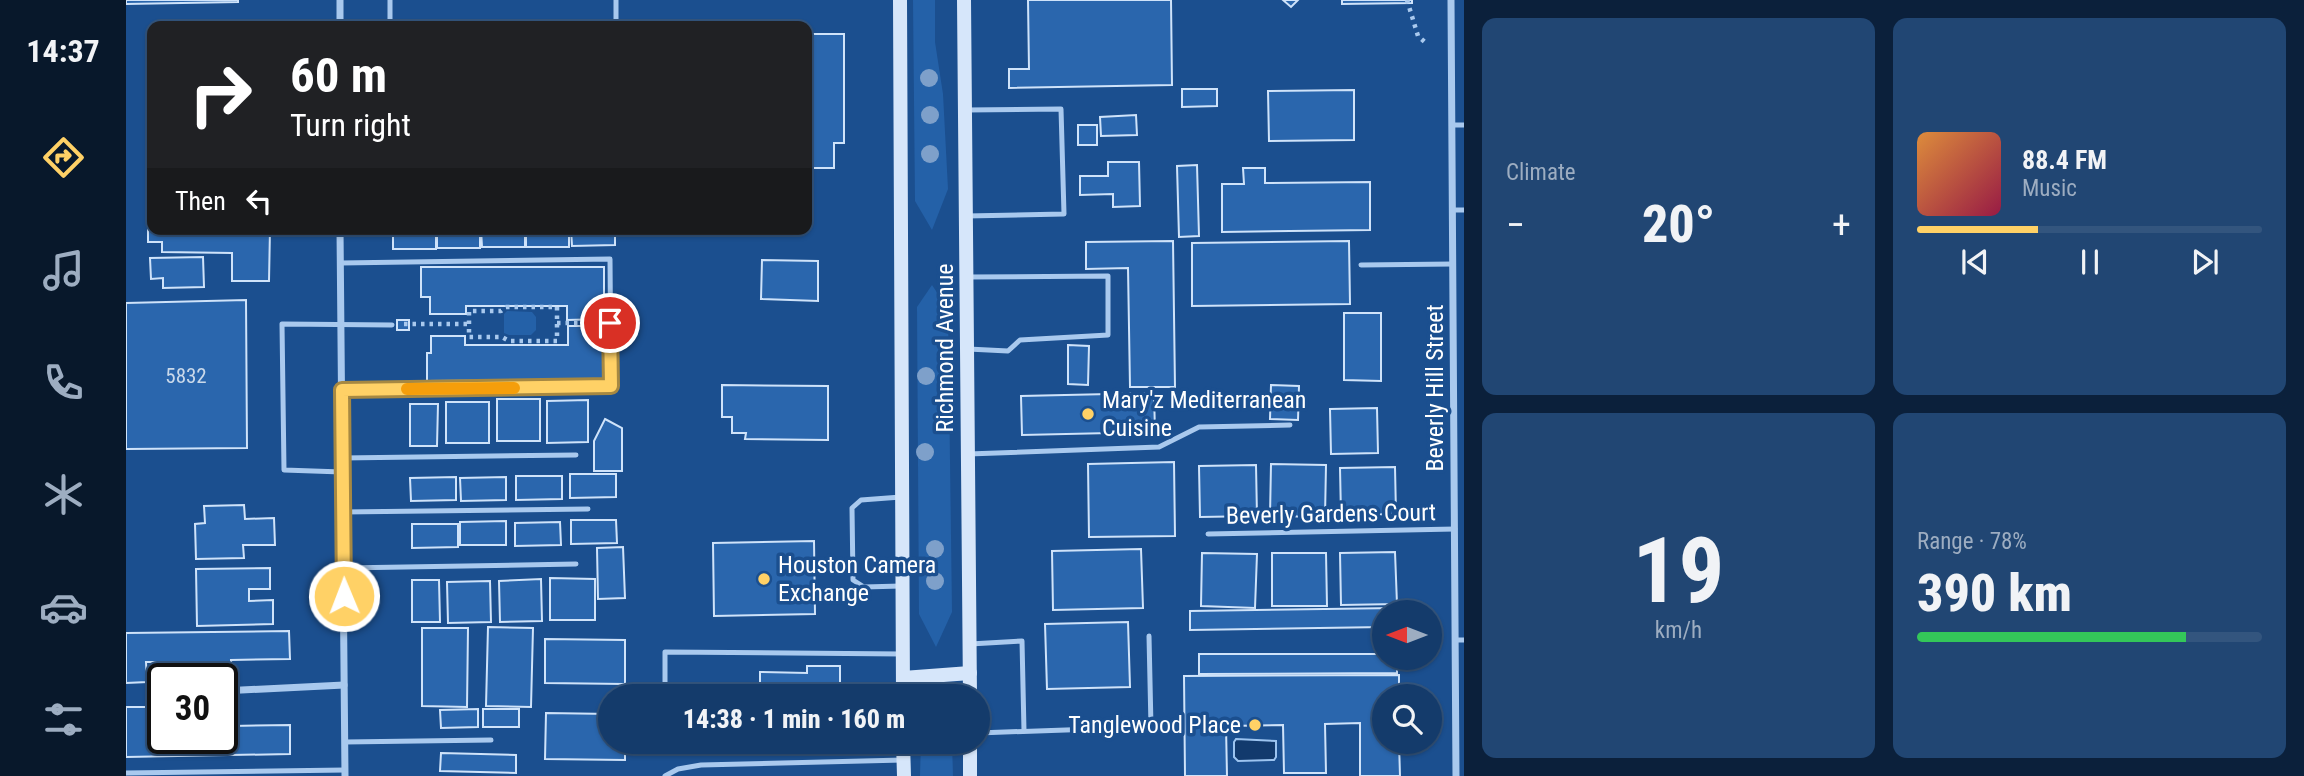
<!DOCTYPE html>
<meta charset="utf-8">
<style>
body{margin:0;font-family:"Roboto Condensed",sans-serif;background:#214673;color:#f1f3f6;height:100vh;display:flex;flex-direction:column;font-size:26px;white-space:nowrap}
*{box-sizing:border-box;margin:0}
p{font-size:23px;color:#9dadc1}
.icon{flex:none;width:38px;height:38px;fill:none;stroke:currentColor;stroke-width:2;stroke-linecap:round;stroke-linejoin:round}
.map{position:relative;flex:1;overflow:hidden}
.side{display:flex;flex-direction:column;gap:18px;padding:18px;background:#0b203b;width:840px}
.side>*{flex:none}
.guide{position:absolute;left:21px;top:21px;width:665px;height:214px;border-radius:14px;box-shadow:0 2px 5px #0004,0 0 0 2px #33557e;background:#202124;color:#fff;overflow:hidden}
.needle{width:46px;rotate:270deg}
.buttons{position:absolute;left:1246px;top:600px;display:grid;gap:14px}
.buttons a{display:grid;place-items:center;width:70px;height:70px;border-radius:50%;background:#143b6b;box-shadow:0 2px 5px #0004,0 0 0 2px #33557e;font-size:35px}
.speed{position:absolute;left:21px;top:663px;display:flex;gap:14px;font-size:35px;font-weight:700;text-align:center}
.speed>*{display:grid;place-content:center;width:91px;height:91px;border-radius:50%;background:#143b6b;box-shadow:0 2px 5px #0004,0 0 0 2px #33557e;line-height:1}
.speed .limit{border:4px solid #111;border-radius:10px;background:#fff;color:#111}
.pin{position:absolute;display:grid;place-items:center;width:60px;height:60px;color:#fff;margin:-30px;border:4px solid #fff;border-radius:50%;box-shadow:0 2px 7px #0007}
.me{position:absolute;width:77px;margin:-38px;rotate:359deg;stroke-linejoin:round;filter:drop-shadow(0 0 5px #0008)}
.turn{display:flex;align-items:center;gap:24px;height:147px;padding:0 28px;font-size:32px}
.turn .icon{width:91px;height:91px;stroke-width:2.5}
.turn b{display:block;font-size:49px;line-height:60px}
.then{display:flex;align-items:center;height:66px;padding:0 28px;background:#0003;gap:14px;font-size:26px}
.big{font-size:52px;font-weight:800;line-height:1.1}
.side .card{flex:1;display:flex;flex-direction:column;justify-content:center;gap:10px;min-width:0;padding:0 24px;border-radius:14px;background:#214673}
.side .dial{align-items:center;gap:0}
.dial b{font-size:91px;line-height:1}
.song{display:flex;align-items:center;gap:21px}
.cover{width:84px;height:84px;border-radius:10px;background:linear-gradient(135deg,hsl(30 70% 55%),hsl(340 70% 35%))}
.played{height:7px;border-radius:4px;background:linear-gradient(90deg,#ffd166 35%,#33557e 35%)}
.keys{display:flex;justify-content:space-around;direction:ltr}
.heat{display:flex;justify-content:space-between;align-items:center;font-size:38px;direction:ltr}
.charge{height:10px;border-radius:5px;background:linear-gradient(90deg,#34c759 78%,#33557e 0)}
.side .tiles{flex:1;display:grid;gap:18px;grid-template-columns:repeat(2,1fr)}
.trip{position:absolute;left:472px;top:684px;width:392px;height:70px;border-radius:35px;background:#143b6b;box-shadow:0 2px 5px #0004,0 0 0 2px #33557e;font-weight:800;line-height:70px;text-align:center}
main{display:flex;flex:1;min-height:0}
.dock{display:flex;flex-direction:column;width:126px;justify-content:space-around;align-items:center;background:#08182b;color:#9dadc1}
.dock .icon{width:49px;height:49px}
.dock .current{color:#ffd166}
.dock b{font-size:32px;color:#f1f3f6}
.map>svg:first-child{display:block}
</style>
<main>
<nav class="dock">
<b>14:37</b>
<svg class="icon current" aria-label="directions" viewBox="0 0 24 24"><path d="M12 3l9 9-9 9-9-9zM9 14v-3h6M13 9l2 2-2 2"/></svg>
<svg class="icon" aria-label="music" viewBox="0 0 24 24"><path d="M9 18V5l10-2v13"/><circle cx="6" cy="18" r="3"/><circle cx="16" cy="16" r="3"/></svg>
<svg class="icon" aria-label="phone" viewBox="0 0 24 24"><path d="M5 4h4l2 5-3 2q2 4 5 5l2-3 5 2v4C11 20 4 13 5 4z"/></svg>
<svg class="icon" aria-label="climate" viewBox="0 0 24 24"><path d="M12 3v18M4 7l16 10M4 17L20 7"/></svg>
<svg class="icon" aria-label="car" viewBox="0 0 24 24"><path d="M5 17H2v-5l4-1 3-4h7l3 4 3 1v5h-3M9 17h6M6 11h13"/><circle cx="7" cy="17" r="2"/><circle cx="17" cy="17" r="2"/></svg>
<svg class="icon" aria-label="filters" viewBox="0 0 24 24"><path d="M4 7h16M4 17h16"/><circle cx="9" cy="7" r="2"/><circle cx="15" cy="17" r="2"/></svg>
</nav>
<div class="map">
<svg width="1338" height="776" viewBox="0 0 1338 776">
<rect width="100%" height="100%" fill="#1b4f8f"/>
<g fill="#2461a8">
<path d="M 787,0 L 809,0 L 809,42 L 817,94 L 822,189 L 806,230 L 789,201 Z"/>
<path d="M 806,285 L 822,309 L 826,612 L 810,647 L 793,614 L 791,307 Z"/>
<path d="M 381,311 L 406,312 L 410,317 L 410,330 L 405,335 L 383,335 L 378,333 L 378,314 Z"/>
<path d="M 795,742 L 826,742 L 827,776 L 794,776 Z"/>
</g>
<path fill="#123a6d" stroke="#9cc4f0" stroke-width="2" d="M 1110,739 L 1150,741 L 1150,757 L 1148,760 L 1112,761 L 1108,757 L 1108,742 Z"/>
<g fill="#2a66ad" stroke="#cfe3fa" stroke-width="2">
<path d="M 0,0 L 112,0 L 112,2 L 0,4 Z"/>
<path d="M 902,0 L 1045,0 L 1046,85 L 883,88 L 883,69 L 903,69 Z"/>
<path d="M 1157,0 L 1172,0 L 1165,7 Z"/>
<path d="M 1216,0 L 1286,0 L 1286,3 L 1216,4 Z"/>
<path d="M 681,34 L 718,34 L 718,143 L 708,143 L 708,168 L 681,168 Z"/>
<path d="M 1056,89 L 1091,89 L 1091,106 L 1056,107 Z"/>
<path d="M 1228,90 L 1228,140 L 1143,141 L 1142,91 Z"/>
<path d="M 1010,115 L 1011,135 L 975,136 L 974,117 Z"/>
<rect x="952" y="125" width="19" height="20"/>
<path d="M 982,162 L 1013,162 L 1014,206 L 987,207 L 987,194 L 954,195 L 954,176 L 982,176 Z"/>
<path d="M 1071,165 L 1073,236 L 1053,237 L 1051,166 Z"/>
<path d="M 1117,168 L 1139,168 L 1139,183 L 1244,182 L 1244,230 L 1096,232 L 1096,184 L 1118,184 Z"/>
<path d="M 22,223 L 26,223 L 26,229 L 144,229 L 143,281 L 106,281 L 106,253 L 36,252 L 36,242 L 22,242 Z"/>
<rect x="267" y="229" width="43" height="20"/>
<rect x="311" y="229" width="43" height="19"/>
<path d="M 355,229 L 399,229 L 399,247 L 356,247 Z"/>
<rect x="400" y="229" width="43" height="18"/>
<path d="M 445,229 L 489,229 L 489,245 L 446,246 Z"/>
<path d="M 1047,241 L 1049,387 L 1004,387 L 1002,268 L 960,269 L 960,242 Z"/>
<path d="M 1223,241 L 1224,304 L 1066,306 L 1066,243 Z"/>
<path d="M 77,257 L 78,287 L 37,288 L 37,278 L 25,279 L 24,258 Z"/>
<path d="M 636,260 L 692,261 L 692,301 L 635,299 Z"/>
<path d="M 295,267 L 478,267 L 478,319 L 441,320 L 441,306 L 340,306 L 340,314 L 304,314 L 304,297 L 295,297 Z"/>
<path d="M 120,300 L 121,448 L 0,449 L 0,303 Z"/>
<path d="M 1218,313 L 1255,313 L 1255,381 L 1218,380 Z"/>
<rect x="271" y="320" width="12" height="10"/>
<path d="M 442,326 L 479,326 L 479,380 L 301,381 L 301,353 L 305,353 L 305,336 L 339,336 L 339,345 L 442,345 Z"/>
<path d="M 942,345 L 963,346 L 962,385 L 942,384 Z"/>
<path d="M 596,385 L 702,386 L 702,440 L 619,439 L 620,433 L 606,433 L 606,417 L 596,417 Z"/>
<path d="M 1145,385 L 1173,386 L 1172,420 L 1144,419 Z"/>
<path d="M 1028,393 L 1029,432 L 896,435 L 895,396 Z"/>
<rect x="371" y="399" width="43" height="42"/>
<path d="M 462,400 L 462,442 L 421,443 L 421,401 Z"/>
<rect x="320" y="402" width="43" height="41"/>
<path d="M 284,404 L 312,404 L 311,446 L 284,446 Z"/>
<path d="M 1251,408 L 1252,453 L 1205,454 L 1204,409 Z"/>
<path d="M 479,419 L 496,428 L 496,471 L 468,471 L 468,441 Z"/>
<path d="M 1048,462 L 1049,536 L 963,537 L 962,464 Z"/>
<path d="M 1145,464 L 1200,465 L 1199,517 L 1144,516 Z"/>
<path d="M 1130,465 L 1131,516 L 1074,517 L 1073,466 Z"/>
<path d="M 1269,467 L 1270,514 L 1215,515 L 1214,468 Z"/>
<path d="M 444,474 L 490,474 L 490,497 L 444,498 Z"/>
<path d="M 390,476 L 436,476 L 436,499 L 390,500 Z"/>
<path d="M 330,477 L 330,500 L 285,501 L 284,478 Z"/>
<path d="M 380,477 L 380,500 L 335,501 L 334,478 Z"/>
<path d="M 118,505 L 119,519 L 148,518 L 149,545 L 117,545 L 118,558 L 70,559 L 69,524 L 79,523 L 78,506 Z"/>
<path d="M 445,520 L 490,520 L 491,543 L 445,544 Z"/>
<path d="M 380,521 L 380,545 L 334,545 L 334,522 Z"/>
<path d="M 434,522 L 435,545 L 389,546 L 389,523 Z"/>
<path d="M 286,524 L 332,524 L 332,547 L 286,548 Z"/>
<path d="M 688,541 L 689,614 L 588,616 L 587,543 Z"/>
<path d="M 497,547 L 499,598 L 472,599 L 471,548 Z"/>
<path d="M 1015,549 L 1017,608 L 927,610 L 926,551 Z"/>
<path d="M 1269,552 L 1271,604 L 1215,605 L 1214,553 Z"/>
<path d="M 1076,553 L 1131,554 L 1129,608 L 1075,606 Z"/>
<path d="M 1146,553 L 1200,553 L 1201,606 L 1146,606 Z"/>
<path d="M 144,568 L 144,589 L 123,589 L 123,601 L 147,600 L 147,624 L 71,626 L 70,569 Z"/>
<path d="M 424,578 L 469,579 L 469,620 L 424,620 Z"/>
<path d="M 415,579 L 416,621 L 374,622 L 373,581 Z"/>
<path d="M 286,580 L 313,580 L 314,622 L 286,622 Z"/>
<path d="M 364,581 L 365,622 L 322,623 L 321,582 Z"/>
<path d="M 1270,608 L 1270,612 L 1258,612 L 1258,627 L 1064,630 L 1064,611 Z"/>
<path d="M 1002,622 L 1004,687 L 921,689 L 919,624 Z"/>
<path d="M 362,627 L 407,628 L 405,707 L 360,706 Z"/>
<path d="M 296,628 L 342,628 L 341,707 L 296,706 Z"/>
<path d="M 163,631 L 164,659 L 105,660 L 106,681 L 78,679 L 77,662 L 20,662 L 21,682 L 0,683 L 0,633 Z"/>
<path d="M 419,639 L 499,640 L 499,684 L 419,683 Z"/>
<path d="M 1073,654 L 1258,654 L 1258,658 L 1271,658 L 1271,673 L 1073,674 Z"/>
<path d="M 681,666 L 714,666 L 714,696 L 634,696 L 634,672 L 681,673 Z"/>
<path d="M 1273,675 L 1273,696 L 1258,696 L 1258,742 L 1273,742 L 1274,776 L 1234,776 L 1234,723 L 1199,724 L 1200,773 L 1158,773 L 1157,725 L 1100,726 L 1101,776 L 1059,776 L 1058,676 Z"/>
<path d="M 96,706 L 105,706 L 105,726 L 164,725 L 164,754 L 0,757 L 0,707 L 20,707 L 20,727 L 37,727 L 37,738 L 96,738 Z"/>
<path d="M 352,709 L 352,727 L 315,728 L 314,710 Z"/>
<rect x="357" y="709" width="36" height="18"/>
<path d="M 420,713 L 485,714 L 485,742 L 499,742 L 499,760 L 419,759 Z"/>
<path d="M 315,753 L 390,755 L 390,773 L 314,771 Z"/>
</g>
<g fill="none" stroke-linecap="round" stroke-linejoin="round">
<g stroke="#a9c9ee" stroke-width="4.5" stroke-dasharray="3.5 5" stroke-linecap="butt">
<path d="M 1281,0 L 1292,36 L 1301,44"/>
<path d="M 380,307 L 431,307 L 431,341 L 383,341 L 376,337 L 343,337 L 343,311 L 375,311 Z"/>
<path d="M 431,323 L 472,323"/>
<path d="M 278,324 L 343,324"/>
</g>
<g stroke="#a9c9ee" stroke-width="5">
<path d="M 264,0 L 264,26"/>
<path d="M 490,0 L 490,26"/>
<path d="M 840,110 L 935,109 L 938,214 L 840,216"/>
<path d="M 1326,125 L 1338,125"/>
<path d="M 1327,210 L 1338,210"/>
<path d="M 215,263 L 484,259 L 485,386 L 216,390"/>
<path d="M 1235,265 L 1327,264"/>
<path d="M 842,349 L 882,351 L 894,340 L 982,335 L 982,276 L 842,277"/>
<path d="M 842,454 L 1033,447 L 1073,427 L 1164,425"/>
<path d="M 216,458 L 450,455"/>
<path d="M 216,472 L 158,470 L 156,324 L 266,325"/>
<path d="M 775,497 L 735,500 L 726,508 L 727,580 L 738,587 L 775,586"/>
<path d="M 217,512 L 462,509"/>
<path d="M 1082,534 L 1329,529"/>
<path d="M 218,568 L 450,564"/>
<path d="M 1329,640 L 1338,640"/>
<path d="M 844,644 L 896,641 L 898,731"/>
<path d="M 539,696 L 539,652 L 776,654"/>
<path d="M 852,733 L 1025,727 L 1023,636"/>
<path d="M 219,742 L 365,740"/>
<path d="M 0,773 L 219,770"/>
<path d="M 539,776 L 552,769 L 575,765 L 777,760"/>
</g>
<g stroke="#a9c9ee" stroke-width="7">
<path d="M 1325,0 L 1330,776"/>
<path d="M 214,26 L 214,0"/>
<path d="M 214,229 L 219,776"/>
<path d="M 96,691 L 218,685"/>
<path d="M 36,693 L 37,693"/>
</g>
<g stroke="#d6e6fa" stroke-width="14">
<path d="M 774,0 L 777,696"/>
<path d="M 838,0 L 844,696"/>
<path d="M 777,678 L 844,673"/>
<path d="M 777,742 L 778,776"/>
<path d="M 844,742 L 844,776"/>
</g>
</g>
<g fill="#7ea0ca">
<circle cx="803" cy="78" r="9"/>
<circle cx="804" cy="115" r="9"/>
<circle cx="804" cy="154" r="9"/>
<circle cx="800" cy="376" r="9"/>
<circle cx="799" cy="452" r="9"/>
<circle cx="809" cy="549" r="9"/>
<circle cx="809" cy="581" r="9"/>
</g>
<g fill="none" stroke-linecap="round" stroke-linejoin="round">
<defs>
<path id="route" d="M 218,596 L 216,390 L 485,386 L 484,323"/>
</defs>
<use href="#route" stroke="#a68842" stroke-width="18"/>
<use href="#route" stroke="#ffd166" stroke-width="12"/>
<path stroke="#f59e0b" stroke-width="12" d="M 281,389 L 388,388"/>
</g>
<g fill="#ffd166" stroke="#1b4f8f" stroke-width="2.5">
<circle cx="962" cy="414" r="7"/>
<circle cx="638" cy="579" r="7"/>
<circle cx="1129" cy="725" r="7"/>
</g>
<g text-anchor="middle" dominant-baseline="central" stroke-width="7" stroke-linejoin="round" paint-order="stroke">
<g font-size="21" fill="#cad9ea">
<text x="60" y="376">5832</text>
</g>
<g font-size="24" fill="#fff" stroke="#1b4f8f">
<text transform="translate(819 348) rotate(-90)">Richmond Avenue</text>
<text transform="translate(1309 388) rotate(-90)">Beverly Hill Street</text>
<text transform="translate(1205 514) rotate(-1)">Beverly Gardens Court</text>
</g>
<g font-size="24" fill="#fff" stroke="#1b4f8f" text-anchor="start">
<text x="976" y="400">Mary'z Mediterranean<tspan x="976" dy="28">Cuisine</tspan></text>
<text x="652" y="565">Houston Camera<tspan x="652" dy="28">Exchange</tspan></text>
<text x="1115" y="725" text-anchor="end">Tanglewood Place</text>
</g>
</g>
</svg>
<div class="buttons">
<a><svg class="needle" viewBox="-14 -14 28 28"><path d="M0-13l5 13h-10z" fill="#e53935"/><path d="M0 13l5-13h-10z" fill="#9dadc1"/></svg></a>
<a><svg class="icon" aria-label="search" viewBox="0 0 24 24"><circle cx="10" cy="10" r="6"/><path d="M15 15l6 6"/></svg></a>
</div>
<div class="speed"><div class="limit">30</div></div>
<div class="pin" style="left:484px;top:323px;background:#d93025"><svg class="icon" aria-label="arrive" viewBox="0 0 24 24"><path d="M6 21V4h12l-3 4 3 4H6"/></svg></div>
<svg class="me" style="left:218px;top:596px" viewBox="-20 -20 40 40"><circle r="17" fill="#ffd166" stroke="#fff" stroke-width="3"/><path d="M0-11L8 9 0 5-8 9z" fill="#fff"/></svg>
<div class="trip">14:38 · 1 min · 160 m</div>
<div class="guide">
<div class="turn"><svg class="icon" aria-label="right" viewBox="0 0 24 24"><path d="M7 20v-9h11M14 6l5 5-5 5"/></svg><div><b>60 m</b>Turn right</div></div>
<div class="then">Then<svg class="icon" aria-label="left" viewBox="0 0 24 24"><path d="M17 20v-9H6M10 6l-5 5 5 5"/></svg></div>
</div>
</div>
<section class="side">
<div class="tiles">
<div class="card"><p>Climate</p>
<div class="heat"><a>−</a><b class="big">20°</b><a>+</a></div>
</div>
<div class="card">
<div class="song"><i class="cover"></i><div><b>88.4 FM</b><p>Music</p></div></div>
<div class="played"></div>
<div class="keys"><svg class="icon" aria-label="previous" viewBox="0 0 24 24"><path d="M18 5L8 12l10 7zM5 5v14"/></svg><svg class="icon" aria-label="pause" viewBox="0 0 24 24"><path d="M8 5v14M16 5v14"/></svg><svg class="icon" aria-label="next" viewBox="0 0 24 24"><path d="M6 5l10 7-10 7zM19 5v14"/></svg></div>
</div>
<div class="card dial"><b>19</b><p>km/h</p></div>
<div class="card"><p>Range · 78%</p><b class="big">390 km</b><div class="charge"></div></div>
</div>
</section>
</main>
